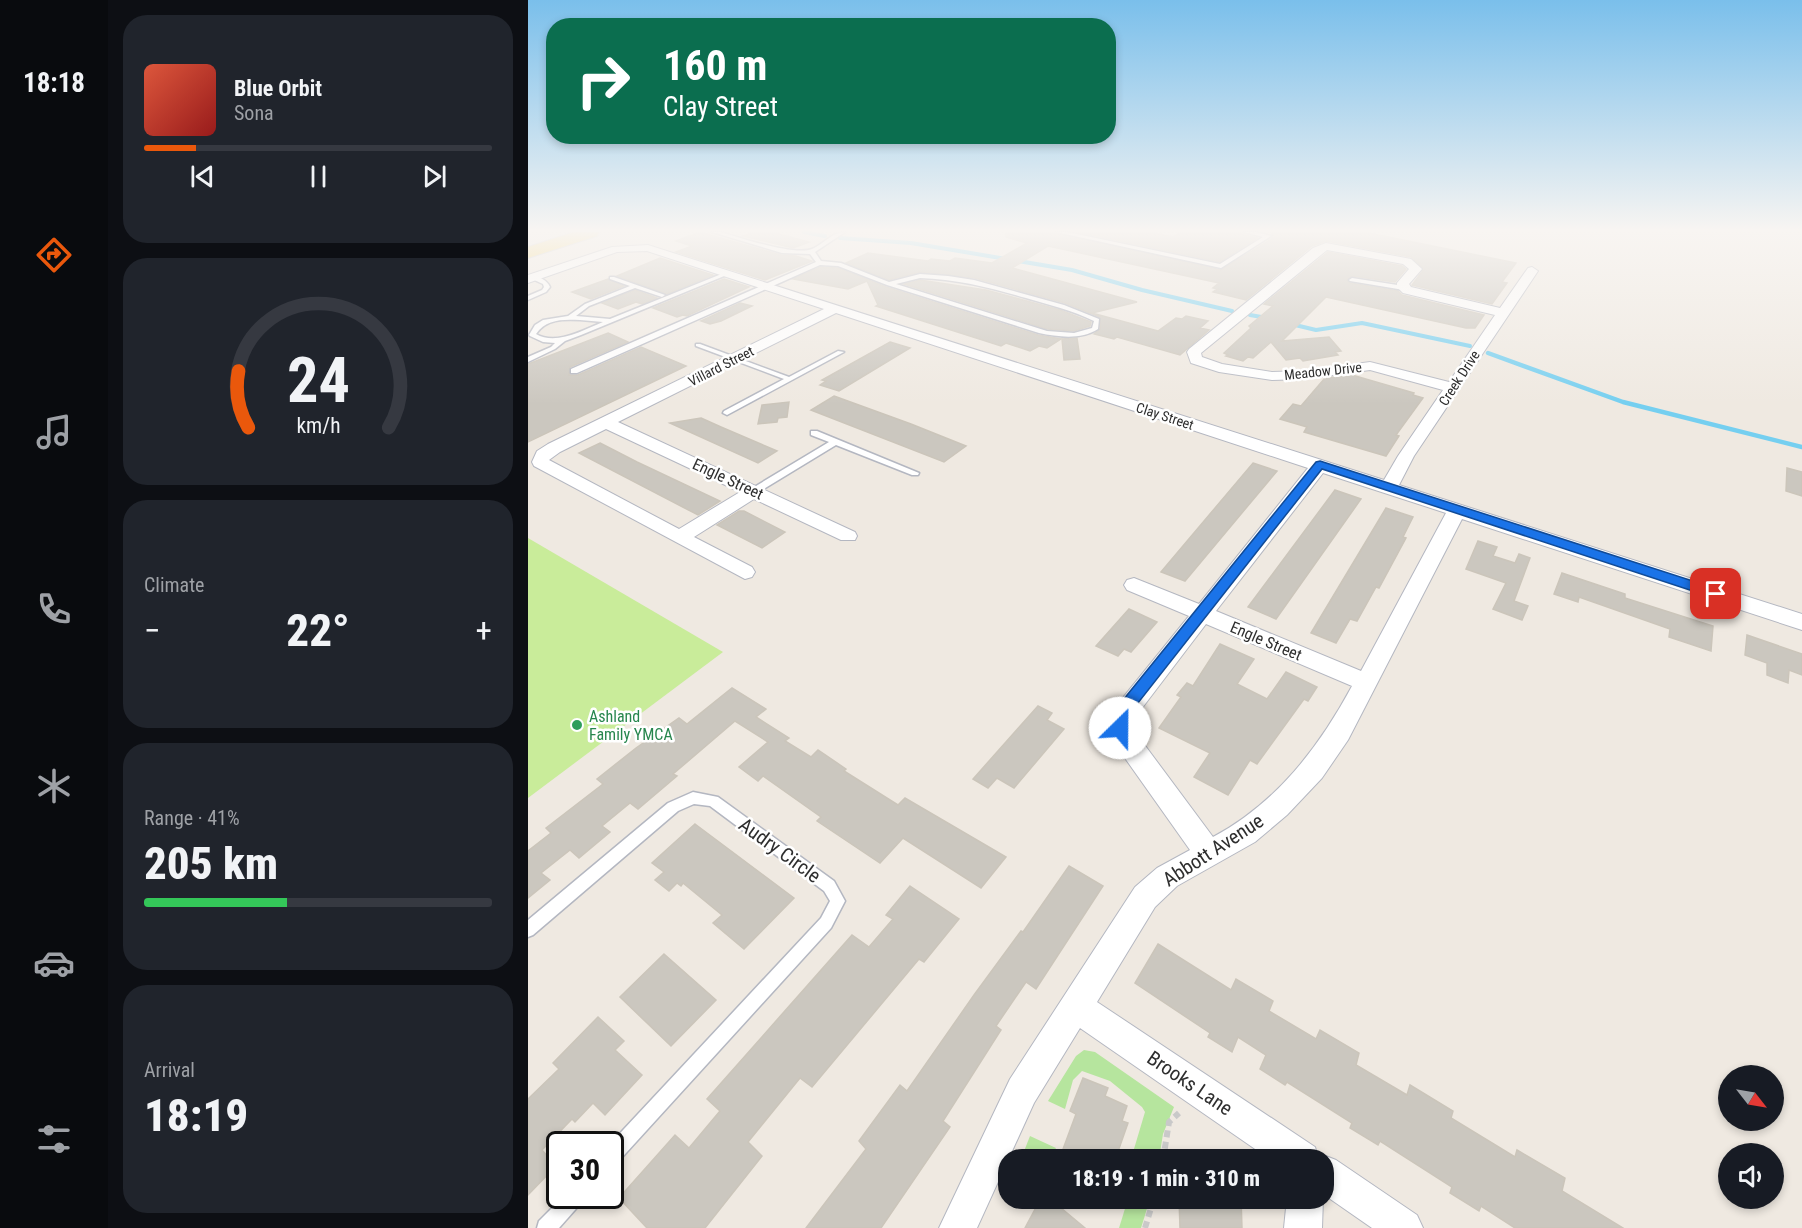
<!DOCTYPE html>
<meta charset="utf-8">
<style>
body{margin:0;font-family:"Roboto Condensed",sans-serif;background:#20242c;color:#f1f3f6;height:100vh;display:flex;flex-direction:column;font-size:22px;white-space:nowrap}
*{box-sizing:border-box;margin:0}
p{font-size:20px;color:#9ea1a6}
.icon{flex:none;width:33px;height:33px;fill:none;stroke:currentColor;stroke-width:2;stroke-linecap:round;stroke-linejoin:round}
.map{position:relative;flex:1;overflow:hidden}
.details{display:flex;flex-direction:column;gap:15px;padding:15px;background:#0d0f14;width:420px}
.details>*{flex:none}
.hud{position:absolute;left:18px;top:18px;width:570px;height:126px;border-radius:24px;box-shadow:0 3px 9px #0003;background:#0b6e4f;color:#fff;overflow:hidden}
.needle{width:39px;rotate:121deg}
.fabs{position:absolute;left:1190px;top:1065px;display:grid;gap:12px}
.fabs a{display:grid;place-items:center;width:66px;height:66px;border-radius:50%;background:#171b24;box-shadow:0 3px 9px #0003;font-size:30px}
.speed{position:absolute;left:18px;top:1131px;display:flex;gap:12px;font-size:30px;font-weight:700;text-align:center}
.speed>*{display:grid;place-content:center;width:78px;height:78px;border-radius:50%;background:#171b24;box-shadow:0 3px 9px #0003;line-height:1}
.speed .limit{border:3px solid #111;border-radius:9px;background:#fff;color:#111}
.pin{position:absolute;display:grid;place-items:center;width:51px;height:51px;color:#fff;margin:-26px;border-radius:12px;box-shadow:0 3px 9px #0006}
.me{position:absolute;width:66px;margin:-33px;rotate:23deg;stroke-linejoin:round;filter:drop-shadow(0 0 4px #0008)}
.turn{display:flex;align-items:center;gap:21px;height:126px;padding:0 18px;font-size:27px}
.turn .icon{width:78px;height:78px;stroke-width:2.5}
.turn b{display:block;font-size:42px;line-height:51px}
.big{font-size:45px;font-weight:800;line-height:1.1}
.details .widget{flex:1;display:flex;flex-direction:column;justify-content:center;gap:9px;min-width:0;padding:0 21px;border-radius:24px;background:#20242c}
.details .dial{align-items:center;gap:0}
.dial svg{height:156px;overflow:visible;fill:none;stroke:#363941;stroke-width:7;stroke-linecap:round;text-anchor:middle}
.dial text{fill:#f1f3f6;stroke:none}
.song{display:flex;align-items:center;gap:18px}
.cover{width:72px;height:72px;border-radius:9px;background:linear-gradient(135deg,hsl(10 70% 55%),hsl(0 70% 35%))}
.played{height:6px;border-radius:3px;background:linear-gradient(90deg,#ea580c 15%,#363941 15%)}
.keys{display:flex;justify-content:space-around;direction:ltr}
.heat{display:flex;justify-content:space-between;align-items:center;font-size:33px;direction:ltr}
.charge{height:9px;border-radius:4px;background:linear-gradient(90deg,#34c759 41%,#363941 0)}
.trip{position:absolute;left:470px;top:1149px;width:336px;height:60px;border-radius:24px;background:#171b24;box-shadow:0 3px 9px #0003;font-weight:800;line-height:60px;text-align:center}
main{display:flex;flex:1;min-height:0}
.dock{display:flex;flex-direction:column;width:108px;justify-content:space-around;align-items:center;background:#090b0e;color:#9ea1a6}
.dock .icon{width:42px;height:42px}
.dock .selected{color:#ea580c}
.dock b{font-size:27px;color:#f1f3f6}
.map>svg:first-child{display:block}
</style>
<main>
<nav class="dock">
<b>18:18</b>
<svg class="icon selected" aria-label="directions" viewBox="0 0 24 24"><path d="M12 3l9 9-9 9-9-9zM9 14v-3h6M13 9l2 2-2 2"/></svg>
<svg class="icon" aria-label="music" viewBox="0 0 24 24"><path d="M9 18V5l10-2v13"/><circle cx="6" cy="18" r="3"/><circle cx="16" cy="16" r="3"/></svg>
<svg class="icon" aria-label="phone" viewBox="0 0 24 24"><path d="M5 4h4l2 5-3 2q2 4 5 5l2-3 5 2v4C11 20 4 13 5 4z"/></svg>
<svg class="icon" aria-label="climate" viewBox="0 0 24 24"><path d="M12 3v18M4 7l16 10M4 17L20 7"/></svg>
<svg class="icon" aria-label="car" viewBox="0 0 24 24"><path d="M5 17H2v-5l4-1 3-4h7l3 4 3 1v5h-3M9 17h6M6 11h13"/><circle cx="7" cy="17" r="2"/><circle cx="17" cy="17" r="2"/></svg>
<svg class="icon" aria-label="filters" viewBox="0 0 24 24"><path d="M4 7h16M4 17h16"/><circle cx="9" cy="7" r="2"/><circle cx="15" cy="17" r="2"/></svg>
</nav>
<section class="details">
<div class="widget">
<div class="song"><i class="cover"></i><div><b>Blue Orbit</b><p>Sona</p></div></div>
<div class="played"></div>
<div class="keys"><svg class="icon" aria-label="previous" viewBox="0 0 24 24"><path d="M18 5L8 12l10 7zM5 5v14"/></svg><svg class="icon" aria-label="pause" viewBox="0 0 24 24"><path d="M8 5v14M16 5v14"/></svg><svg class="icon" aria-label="next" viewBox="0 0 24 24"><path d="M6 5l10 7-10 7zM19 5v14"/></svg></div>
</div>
<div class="widget dial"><svg viewBox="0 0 100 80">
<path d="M14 69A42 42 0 1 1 86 69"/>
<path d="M14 69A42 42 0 0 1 9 40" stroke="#ea580c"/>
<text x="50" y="56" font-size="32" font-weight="700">24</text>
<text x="50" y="72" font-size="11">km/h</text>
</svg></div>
<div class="widget"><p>Climate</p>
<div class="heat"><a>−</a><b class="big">22°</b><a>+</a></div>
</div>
<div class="widget"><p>Range · 41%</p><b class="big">205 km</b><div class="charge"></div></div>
<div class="widget"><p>Arrival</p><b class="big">18:19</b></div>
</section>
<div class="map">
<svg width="1274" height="1228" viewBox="0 0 1274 1228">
<rect width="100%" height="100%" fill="#efe9e1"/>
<g fill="#b6e59e">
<path d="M 556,1050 L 567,1052 L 646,1107 L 635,1134 L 631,1159 L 603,1159 L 617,1112 L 614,1107 L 582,1081 L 554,1071 L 545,1080 L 537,1109 L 520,1101 L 548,1056 Z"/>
<path d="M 502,1136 L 528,1148 L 522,1159 L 493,1159 Z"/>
<path d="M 600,1199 L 622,1199 L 613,1228 L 591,1228 Z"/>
</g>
<path fill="#c9ec9a" d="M 0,538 L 195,652 L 0,798 Z"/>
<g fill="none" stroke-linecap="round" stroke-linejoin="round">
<g stroke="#75cff0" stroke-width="4">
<path d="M 276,232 L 297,236"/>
<path d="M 312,238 L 383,243 L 544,270 L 614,290 L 704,311"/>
<path d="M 722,315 L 739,318"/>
<path d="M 763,324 L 788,330 L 834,323 L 942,346"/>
</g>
<path stroke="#75cff0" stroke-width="4.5" d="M 960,353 L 1095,402 L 1274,447"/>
</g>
<g fill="#cbc7bf" stroke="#cbc5ba" stroke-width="1.5">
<path d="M 172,232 L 253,255 L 268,256 L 284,261 L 237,280 L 148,252 L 164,246 L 148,241 Z"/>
<path d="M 226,232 L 244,232 L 281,242 L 265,248 L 215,236 Z"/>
<path d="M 478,232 L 526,232 L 693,270 L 742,240 L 745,237 L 743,232 L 836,232 L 988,263 L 974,282 L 979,283 L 964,304 L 884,285 L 896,269 L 883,257 L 798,241 L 784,246 L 718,300 L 685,292 L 689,289 L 685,288 L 691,283 L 520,246 L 484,268 L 609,302 L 564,313 L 630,331 L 648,318 L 654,319 L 658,316 L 680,321 L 672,328 L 681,330 L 652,355 L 589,337 L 586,339 L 566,334 L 572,329 L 572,317 L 537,303 L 447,278 L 392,272 L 361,280 L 318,263 L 340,253 L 400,261 L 403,259 L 422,261 L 427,258 L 464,263 L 499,243 L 478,237 Z"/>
<path d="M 550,232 L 621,232 L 645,237 L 653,232 L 706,232 L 729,238 L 692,262 Z"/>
<path d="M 800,252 L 874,266 L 878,269 L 867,282 L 824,276 L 819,280 L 822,283 L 870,291 L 874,295 L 956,315 L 947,328 L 938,328 L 798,297 L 754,341 L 801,337 L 813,351 L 807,352 L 810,355 L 775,361 L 772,358 L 758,360 L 743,342 L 725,358 L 720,357 L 715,361 L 698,356 L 700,355 L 696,353 L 723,328 L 721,326 L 745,306 L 736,304 Z"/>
<path d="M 132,258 L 185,275 L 139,294 L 89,276 Z"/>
<path d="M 292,267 L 310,268 L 358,287 L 510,335 L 533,339 L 519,348 L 511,346 L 502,351 L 478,343 L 473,346 L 348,306 L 350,305 L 339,281 L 320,289 L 265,279 Z"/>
<path d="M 80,279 L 96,286 L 63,299 L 44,292 Z"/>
<path d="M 196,279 L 221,287 L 159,316 L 155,315 L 149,317 L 125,308 Z"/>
<path d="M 392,280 L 458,290 L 532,310 L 563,322 L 562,326 L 546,331 L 519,329 L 376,284 Z"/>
<path d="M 107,290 L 129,298 L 114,304 L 108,302 L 90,309 L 74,303 Z"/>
<path d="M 212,303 L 224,306 L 193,321 L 182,324 L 173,321 Z"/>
<path d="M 80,333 L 100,342 L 42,367 L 41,375 L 50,375 L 113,347 L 158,366 L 0,442 L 0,364 Z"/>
<path d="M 549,338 L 552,359 L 536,360 L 534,339 Z"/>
<path d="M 362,342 L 382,348 L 311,391 L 292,385 L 298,381 L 294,380 Z"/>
<path d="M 824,375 L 886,393 L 885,395 L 895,398 L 868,435 L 871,436 L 858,456 L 776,432 L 779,427 L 752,419 L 765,404 L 773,406 L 797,378 Z"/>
<path d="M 306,396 L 383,424 L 438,446 L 416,462 L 283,410 Z"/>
<path d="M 261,402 L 259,417 L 250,418 L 249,422 L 230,424 L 234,405 Z"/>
<path d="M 173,418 L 193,427 L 249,451 L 230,463 L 142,423 Z"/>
<path d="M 72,443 L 109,462 L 192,501 L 170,515 L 51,453 Z"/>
<path d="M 725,463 L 749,471 L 657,581 L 633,572 Z"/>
<path d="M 1259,468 L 1274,472 L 1274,496 L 1258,491 Z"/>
<path d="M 807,490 L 833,499 L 748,619 L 720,607 Z"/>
<path d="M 858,508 L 885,517 L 875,537 L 878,538 L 851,588 L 848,587 L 829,621 L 822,619 L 808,643 L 783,633 Z"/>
<path d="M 211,511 L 216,511 L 257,532 L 234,548 L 189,525 Z"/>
<path d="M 950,541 L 969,547 L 965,556 L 987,563 L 991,554 L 1002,558 L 986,601 L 1000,606 L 994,620 L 965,609 L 978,583 L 938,569 Z"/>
<path d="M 1034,573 L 1097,594 L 1097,598 L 1185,626 L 1183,651 L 1141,637 L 1142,629 L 1051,597 L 1050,602 L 1026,594 Z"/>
<path d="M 601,609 L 629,622 L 603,652 L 596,649 L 590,656 L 568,646 Z"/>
<path d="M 1219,635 L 1274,654 L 1274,675 L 1261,670 L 1260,683 L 1239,675 L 1239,663 L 1217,655 Z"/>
<path d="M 692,644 L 726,659 L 709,684 L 739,699 L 758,672 L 789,687 L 780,701 L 776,699 L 729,764 L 722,760 L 700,795 L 666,777 L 682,753 L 631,728 L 653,697 L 649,695 L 659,683 L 665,686 Z"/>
<path d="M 204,688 L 238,709 L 228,717 L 261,738 L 257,741 L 283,757 L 290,750 L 318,769 L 316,771 L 370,805 L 377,798 L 478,857 L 453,888 L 375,838 L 352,863 L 289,821 L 293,817 L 235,776 L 230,781 L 211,767 L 240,742 L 207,721 L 145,774 L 149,776 L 110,809 L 102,803 L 74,826 L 82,832 L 51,858 L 42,850 L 13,873 L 22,880 L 0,898 L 0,851 L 23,833 L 18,828 L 75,784 L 69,779 L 108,748 L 151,718 L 159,724 Z"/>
<path d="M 510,706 L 524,713 L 519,720 L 536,729 L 486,788 L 469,778 L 460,788 L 445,779 Z"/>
<path d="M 167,824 L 266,898 L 216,949 L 185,923 L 194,915 L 155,883 L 153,886 L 149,883 L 141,891 L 127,880 L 136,872 L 124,863 Z"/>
<path d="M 541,866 L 575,886 L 508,989 L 498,982 L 468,1026 L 473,1030 L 415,1121 L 422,1127 L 353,1228 L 278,1228 L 338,1149 L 331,1141 L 372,1085 L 379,1091 L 446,995 L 493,931 L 495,932 Z"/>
<path d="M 382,886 L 431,919 L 396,962 L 391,959 L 284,1087 L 272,1078 L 220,1142 L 234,1156 L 177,1228 L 119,1228 L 91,1198 L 147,1135 L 161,1148 L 192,1111 L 179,1099 L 324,935 L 341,947 L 365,919 L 358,915 Z"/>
<path d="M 630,944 L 703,990 L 708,979 L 745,1001 L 741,1011 L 788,1039 L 792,1030 L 831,1053 L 828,1065 L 879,1095 L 882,1085 L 925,1111 L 923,1118 L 987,1157 L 989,1150 L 1037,1178 L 1034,1191 L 1095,1228 L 987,1228 L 953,1206 L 951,1211 L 922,1193 L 924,1187 L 852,1141 L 850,1145 L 822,1128 L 824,1123 L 759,1082 L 757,1085 L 732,1069 L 738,1055 L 710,1037 L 704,1052 L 680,1037 L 682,1033 L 607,983 Z"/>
<path d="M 136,954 L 188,1000 L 143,1046 L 92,997 Z"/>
<path d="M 70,1017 L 96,1041 L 87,1050 L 114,1075 L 77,1115 L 65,1103 L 47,1122 L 44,1119 L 14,1150 L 28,1166 L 0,1195 L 0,1099 L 31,1069 L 25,1063 Z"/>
<path d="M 555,1078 L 580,1088 L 577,1096 L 599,1106 L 594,1121 L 600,1123 L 587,1160 L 531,1160 L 548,1114 L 542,1111 Z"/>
<path d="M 513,1198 L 521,1198 L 557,1228 L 497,1228 Z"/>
<path d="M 651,1198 L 713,1198 L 714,1228 L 652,1228 Z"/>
</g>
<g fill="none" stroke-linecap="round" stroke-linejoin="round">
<defs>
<g id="lane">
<path d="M 184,232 L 193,232 C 212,238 267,256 284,249 C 296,244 304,232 317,232 L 287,252 L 293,261 L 313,263 L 361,282 L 392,274 L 420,276 L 446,280 L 536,305 L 571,319 L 570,329 C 553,340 531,337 511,333 L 359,285 L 310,266 L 292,265 L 49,373 L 43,373 L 43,369 L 288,262 L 282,254 L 254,253 ZM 392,278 C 429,279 463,288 498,298 C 521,305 544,310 566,321 L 564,328 L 546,333 L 519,331 L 368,284 Z"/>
<path d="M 528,232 L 539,232 L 692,264 L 735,237 L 716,232 L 728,232 L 743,236 L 693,268 Z"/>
<path d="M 196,273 L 201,274 L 53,335 L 37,341 L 27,349 L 0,362 L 0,357 L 23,347 L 27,343 L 15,342 L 2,336 L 1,335 L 7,325 L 15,320 L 40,316 L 57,304 L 102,286 L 82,279 L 82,277 L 86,277 L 137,295 L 134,297 L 107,288 L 61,306 L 48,316 L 82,319 ZM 52,320 L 75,322 C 55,330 28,346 8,334 C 18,319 35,319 52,320 Z"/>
<path d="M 2,276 C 9,275 19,280 22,287 L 18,292 L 0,300 L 0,296 L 14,290 L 16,287 L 15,284 L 2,278 Z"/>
<path d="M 824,278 L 876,286 L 879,288 L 876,290 L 822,281 L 821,280 Z"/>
<path d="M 168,344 L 172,344 L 261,377 L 310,351 L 316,352 L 199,415 L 195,413 L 196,411 L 256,379 L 168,346 Z"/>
<path d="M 283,431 L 289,431 L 391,473 L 390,475 L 384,475 L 308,445 L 229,493 L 223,493 L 223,489 L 301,442 L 283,435 Z"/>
<path d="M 165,792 L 190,797 L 306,881 L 317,901 L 303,928 L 88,1164 L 82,1167 L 82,1144 L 293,918 L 302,901 L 296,891 L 182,806 L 166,804 L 150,811 L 5,935 L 0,937 L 0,920 L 140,803 Z"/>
<path d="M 36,1196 L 57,1196 L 54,1202 L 31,1228 L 9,1228 L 11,1221 Z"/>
</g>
<g id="street">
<path d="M 798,243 L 883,259 L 894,269 L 881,284 L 883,287 L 972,308 L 1000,268 L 1004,267 L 1010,271 L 886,456 L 871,485 L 1274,614 L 1274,630 L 934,519 L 820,740 L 794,778 L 759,815 L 727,842 L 649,886 L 627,907 L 569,1002 L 787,1147 L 790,1157 L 795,1155 L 808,1160 L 889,1215 L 895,1228 L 844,1228 L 795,1194 L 795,1160 L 743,1160 L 552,1028 L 506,1103 L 449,1228 L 411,1228 L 482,1079 L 607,887 L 629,868 L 662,850 L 587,744 L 580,728 L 585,710 L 661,616 L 599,590 L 596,585 L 599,580 L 606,578 L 671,604 L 780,468 L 308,313 L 90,422 L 327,532 L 329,536 L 327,540 L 313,540 L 226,499 L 166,537 L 224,567 L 227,572 L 224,577 L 217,579 L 6,466 L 4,462 L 9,451 L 20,444 L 296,309 L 119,251 L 89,252 L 0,283 L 0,275 L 84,247 L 120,245 L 856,480 L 870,456 L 915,390 L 842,370 L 776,379 L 744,380 L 691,372 L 663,363 L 659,352 L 661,349 L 785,248 ZM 799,250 L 875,264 L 881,269 L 869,283 L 869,287 L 875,293 L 967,315 L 921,382 L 842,362 L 776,371 L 744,372 L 694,364 L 674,357 L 673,353 ZM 78,429 L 212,492 L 151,529 L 21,460 L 32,452 ZM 795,473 L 918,513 L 833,671 L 688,611 ZM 678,624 L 824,686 C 790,749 748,803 685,837 L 604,728 L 605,720 Z"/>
<path d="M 795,1197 L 795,1198 L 794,1228 L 756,1228 L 759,1198 Z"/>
</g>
<path id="primary" d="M 46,232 L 71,232 L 69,236 L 0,258 L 0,247 Z"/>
</defs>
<use href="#lane" stroke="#b4b7c1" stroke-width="3"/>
<use href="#street" stroke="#b4b7c1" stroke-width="2"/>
<use href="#primary" stroke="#c9c9c9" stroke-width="2"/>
<g stroke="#c9c9c9" stroke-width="6" stroke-dasharray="7 4.5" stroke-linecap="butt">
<path d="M 635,1160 L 641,1122 L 651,1113"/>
<path d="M 617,1228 L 626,1198"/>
</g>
<use href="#lane" fill="#fff" fill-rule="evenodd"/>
<use href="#street" fill="#fff" fill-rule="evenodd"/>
<use href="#primary" fill="#f2d163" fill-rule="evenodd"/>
</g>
<linearGradient id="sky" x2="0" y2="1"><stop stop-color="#7abfeb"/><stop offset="0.57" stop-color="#f8f5f2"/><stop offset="1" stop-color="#f8f5f2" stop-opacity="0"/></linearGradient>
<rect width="1274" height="404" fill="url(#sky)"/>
<path fill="#1a73e8" stroke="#114b97" stroke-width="1.5" d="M 792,461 L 1193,590 L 1195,594 L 1193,597 L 1183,597 L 794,469 L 602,713 L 597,732 L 592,734 L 586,732 L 585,717 L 591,705 L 788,462 Z"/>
<circle fill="#2e9e5b" stroke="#fff" stroke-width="2" cx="49" cy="725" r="6"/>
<g text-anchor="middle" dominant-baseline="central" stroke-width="5" stroke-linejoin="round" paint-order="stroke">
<g font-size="14" fill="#2e2e2e" stroke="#fff">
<text transform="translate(193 366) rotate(-27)">Villard Street</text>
<text transform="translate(795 371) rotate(-6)">Meadow Drive</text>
<text transform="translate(931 378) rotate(-57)">Creek Drive</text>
<text transform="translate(637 416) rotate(18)">Clay Street</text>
</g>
<g font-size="16" fill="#2e2e2e" stroke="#fff">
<text transform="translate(200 479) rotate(25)">Engle Street</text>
<text transform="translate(738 641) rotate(23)">Engle Street</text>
</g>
<g font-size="16" fill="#27864d" stroke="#fff" text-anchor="start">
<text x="61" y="716">Ashland<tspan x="61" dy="18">Family YMCA</tspan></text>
</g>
<g font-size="20" fill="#2e2e2e" stroke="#fff">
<text transform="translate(252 850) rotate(36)">Audry Circle</text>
<text transform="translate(685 850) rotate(-33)">Abbott Avenue</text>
<text transform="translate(662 1083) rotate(34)">Brooks Lane</text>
</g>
</g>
</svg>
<div class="fabs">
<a><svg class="needle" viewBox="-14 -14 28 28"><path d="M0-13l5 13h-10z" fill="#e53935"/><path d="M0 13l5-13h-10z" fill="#9ea1a6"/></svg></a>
<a><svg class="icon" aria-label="sound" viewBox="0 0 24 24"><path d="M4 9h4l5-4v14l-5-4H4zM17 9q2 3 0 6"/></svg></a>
</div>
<div class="speed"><div class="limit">30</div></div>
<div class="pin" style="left:1188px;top:594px;background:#d93025"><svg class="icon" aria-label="arrive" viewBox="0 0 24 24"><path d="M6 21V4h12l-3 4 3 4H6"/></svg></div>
<svg class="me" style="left:592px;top:728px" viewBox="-20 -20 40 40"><circle r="19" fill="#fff"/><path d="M0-13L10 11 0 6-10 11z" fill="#1a73e8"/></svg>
<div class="trip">18:19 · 1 min · 310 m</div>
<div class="hud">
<div class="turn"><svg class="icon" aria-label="right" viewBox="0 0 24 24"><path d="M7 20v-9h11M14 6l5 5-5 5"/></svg><div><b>160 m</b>Clay Street</div></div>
</div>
</div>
</main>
